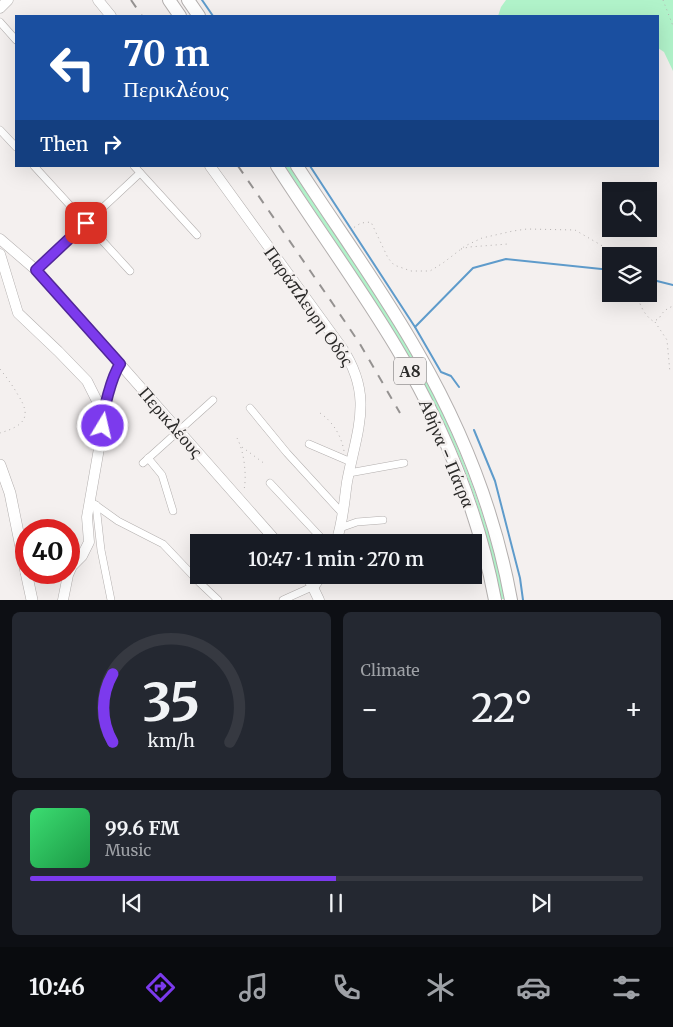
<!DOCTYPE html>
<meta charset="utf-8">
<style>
body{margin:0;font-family:Merriweather,serif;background:#242831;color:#f1f3f6;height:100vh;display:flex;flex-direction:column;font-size:19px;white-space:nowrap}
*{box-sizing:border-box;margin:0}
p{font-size:16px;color:#9ea1a6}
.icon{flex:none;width:28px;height:28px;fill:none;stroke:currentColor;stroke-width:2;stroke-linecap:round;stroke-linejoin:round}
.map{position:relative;height:600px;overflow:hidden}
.panel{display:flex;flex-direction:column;gap:12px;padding:12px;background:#0d0f14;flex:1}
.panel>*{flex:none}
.top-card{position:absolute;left:15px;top:15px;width:644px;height:152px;border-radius:0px;box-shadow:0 5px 20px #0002;background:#1a4fa0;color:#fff;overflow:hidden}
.tools{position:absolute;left:602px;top:182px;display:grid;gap:10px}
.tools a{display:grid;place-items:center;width:55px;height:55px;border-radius:0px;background:#171b24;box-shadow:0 5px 20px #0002;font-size:25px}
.speed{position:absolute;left:15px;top:519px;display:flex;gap:10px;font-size:25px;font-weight:700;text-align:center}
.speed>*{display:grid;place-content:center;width:65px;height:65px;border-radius:50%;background:#171b24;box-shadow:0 5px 20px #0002;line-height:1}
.speed .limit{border:8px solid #d22;background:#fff;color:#111}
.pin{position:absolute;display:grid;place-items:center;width:42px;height:42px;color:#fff;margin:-21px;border-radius:10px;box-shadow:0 2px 8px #0006}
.me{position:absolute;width:55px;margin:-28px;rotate:9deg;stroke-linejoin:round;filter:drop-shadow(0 0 4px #0008)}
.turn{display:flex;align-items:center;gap:18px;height:105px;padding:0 25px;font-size:22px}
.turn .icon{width:65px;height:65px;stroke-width:2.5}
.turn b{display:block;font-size:35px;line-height:42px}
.then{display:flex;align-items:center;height:48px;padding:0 25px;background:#0003;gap:10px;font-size:19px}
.big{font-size:38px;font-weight:600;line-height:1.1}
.panel .tile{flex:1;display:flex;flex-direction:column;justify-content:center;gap:8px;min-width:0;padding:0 18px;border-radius:8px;background:#242831}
.panel .dial{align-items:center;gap:0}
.dial svg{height:130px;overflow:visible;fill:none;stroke:#363941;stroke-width:7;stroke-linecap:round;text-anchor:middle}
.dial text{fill:#f1f3f6;stroke:none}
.song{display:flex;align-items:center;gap:15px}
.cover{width:60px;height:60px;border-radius:8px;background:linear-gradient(135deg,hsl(140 70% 55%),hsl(140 70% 35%))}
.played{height:5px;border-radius:2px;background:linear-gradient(90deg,#7c3aed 50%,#363941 50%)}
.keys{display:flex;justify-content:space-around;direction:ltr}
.heat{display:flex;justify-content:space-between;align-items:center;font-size:28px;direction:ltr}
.panel .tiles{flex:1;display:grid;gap:12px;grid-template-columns:1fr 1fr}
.tile:last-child{grid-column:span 2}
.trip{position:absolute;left:190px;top:534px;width:292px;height:50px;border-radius:0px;background:#171b24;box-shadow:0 5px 20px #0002;font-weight:600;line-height:50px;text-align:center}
.tab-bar{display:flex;height:80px;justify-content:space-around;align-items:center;background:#090b0e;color:#9ea1a6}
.tab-bar .icon{width:35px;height:35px}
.tab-bar .current{color:#7c3aed}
.tab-bar b{font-size:22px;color:#f1f3f6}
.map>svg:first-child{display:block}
</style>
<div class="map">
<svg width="673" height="600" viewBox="0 0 673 600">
<rect width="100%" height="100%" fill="#f4f0ef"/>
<g fill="#b1f3ca">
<path d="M 506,0 L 673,0 L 673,71 L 664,52 L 658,48 L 658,16 L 498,16 L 501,7 Z"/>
<path d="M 285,166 L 289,166 C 330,229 376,291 413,356 C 456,433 487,513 505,599 L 501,599 C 493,557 482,516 467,476 C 424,363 350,266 285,166 Z"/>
</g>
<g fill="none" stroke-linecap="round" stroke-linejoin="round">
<g stroke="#5e9bcb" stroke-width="2">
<path d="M 202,0 L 213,16"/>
<path d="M 310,166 L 415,327 L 441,372 L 451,376 L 459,387"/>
<path d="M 649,279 L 673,285"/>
<path d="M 415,327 L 473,268 L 506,259 L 611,270"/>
<path d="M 474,430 L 495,481 L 520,578 L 523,600"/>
</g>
<defs>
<g id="street">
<path d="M 0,22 L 16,40"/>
<path d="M 0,130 L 16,147"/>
<path d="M 34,166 L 130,271"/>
<path d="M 134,166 L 197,235"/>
<path d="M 36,270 L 140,173"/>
<path d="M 250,408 L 287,453 L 342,513"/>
<path d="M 103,415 L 114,373 L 120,364"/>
<path d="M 309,444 L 351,462"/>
<path d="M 148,458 L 162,475 L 173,511"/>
<path d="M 143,463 L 213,400"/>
<path d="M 349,473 L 404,463"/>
<path d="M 270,483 L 325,542"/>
<path d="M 90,501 L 118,521 L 163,544 L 200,583 L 218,600"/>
<path d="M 96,505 L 101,550 L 111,600"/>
<path d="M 340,528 L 357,522 L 383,520"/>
<path d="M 283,600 L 314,586"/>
</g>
<g id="secondary">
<path d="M 98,0 L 111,16"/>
<path d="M 0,8 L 8,0"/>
<path d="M 210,166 L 342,348 C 374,397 357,429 347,482 C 344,502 343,523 336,542"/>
<path d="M 0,239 L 36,270 L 52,287 L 277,542"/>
<path d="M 0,254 L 18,313 L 58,351 L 87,381 L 98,403 L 102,417 L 101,437 L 87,517 L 89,542 L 82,556 L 72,566 L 68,575 L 63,600"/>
<path d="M 307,575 L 319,600"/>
<path d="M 314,586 L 322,575"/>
</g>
<g id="primary">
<path d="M 0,465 L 10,493 L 26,572"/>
<path d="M 26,572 L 32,600"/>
</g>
<g id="highway">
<path d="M 169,0 L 180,16"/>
<path d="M 188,0 L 199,16"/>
<path d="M 277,166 C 316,227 359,285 396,347 C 443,425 478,510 495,600"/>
<path d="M 297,166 C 337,228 382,289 418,353 C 463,431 495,512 511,600"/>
</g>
</defs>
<use href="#street" stroke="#b3afae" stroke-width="8"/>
<use href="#secondary" stroke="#b3afae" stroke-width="11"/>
<use href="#primary" stroke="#b3afae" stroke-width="12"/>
<use href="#highway" stroke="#b3afae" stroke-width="14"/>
<g stroke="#b4b1b0" stroke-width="1" stroke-dasharray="1 4" stroke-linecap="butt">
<path d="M 663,0 L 673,26"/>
<path d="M 350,230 L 361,223 L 371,222 L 388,258 L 394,265 L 411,271 L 430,271 L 443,263 L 465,246 L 482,238 L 513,231 L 527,229 L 575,230 L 606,248 L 625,256"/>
<path d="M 461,249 L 469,247 L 508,244"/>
<path d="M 649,265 L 655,270 L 655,274 L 649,281"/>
<path d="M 638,294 C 638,303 645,316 653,321 L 659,319 C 662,312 666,309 673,306"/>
<path d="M 655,322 L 667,340 L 670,373"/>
<path d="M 0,369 C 7,378 13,386 18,395 C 33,418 23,426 0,433"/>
<path d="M 320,413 C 333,422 341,435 344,451"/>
<path d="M 237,438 C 244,451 247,475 244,490"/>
<path d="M 242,447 L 265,464"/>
</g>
<use href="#street" stroke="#fff" stroke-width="7"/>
<use href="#secondary" stroke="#fff" stroke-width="10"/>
<use href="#primary" stroke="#fff" stroke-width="11"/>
<use href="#highway" stroke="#fff" stroke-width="12"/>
<g stroke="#959291" stroke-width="2" stroke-dasharray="9 9" stroke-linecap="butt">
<path d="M 131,0 L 142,16"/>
<path d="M 238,166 L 333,304 L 360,344 L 400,413"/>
</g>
</g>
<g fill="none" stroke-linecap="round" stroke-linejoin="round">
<defs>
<path id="route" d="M 86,223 L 36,270 L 120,364 C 112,376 102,412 103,426"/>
</defs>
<use href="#route" stroke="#51269a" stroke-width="12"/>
<use href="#route" stroke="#7c3aed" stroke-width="9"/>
</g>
<g text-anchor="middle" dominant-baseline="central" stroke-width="5" stroke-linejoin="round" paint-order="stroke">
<rect fill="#f4f0ef" stroke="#676564" stroke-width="1" x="394" y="357.5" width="32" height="27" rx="4"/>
<g font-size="16" font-weight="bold" fill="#2b2a29">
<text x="410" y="371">Α8</text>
</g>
<g font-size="18" fill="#2b2a29" stroke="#f4f0ef">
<text transform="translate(309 306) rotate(55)">Παράπλευρη Οδός</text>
<text transform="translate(171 422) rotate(49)">Περικλέους</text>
<text transform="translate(447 453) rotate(67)">Αθήνα - Πάτρα</text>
</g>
</g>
</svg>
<div class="tools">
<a><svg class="icon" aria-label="search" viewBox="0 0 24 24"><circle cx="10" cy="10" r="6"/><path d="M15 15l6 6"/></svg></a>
<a><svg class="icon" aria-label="layers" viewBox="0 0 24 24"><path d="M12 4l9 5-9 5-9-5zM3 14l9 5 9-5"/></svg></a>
</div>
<div class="speed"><div class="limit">40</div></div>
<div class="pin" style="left:86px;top:223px;background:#d93025"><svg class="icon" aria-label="arrive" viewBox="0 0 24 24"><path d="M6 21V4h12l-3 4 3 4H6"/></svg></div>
<svg class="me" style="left:103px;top:426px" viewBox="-20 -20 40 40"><circle r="17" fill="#7c3aed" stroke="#fff" stroke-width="3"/><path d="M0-11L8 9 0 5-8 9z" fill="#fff"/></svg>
<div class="trip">10:47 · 1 min · 270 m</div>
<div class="top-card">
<div class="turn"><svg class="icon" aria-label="left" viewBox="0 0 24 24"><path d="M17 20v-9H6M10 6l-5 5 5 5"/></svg><div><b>70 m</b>Περικλέους</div></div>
<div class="then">Then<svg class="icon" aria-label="right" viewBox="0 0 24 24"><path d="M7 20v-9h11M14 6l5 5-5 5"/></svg></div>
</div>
</div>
<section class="panel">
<div class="tiles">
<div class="tile dial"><svg viewBox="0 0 100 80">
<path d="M14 69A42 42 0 1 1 86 69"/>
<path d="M14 69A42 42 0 0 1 14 27" stroke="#7c3aed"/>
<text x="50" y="56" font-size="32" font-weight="700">35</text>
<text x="50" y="72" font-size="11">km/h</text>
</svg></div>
<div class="tile"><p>Climate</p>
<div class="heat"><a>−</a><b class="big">22°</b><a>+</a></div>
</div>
<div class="tile">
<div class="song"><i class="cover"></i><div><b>99.6 FM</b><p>Music</p></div></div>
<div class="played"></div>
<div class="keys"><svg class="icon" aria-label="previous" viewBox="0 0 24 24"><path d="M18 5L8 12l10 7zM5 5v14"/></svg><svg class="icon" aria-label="pause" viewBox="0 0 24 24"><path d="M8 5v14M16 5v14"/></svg><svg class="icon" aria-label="next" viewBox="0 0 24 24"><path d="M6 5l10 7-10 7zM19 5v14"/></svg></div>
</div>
</div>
</section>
<nav class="tab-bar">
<b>10:46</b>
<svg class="icon current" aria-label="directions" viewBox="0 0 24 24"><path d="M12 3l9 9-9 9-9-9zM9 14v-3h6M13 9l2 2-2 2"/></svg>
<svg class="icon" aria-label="music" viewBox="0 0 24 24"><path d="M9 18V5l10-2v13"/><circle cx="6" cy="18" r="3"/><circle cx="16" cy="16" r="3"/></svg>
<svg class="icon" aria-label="phone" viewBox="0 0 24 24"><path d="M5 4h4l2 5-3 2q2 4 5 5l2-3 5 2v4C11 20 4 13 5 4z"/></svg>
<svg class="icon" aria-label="climate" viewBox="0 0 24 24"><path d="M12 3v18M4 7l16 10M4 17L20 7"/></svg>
<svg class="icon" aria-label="car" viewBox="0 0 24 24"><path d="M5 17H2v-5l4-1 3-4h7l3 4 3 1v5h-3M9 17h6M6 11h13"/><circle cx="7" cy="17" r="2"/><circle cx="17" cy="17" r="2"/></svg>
<svg class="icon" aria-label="filters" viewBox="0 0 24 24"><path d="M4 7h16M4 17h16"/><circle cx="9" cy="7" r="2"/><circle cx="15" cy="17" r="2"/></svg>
</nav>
